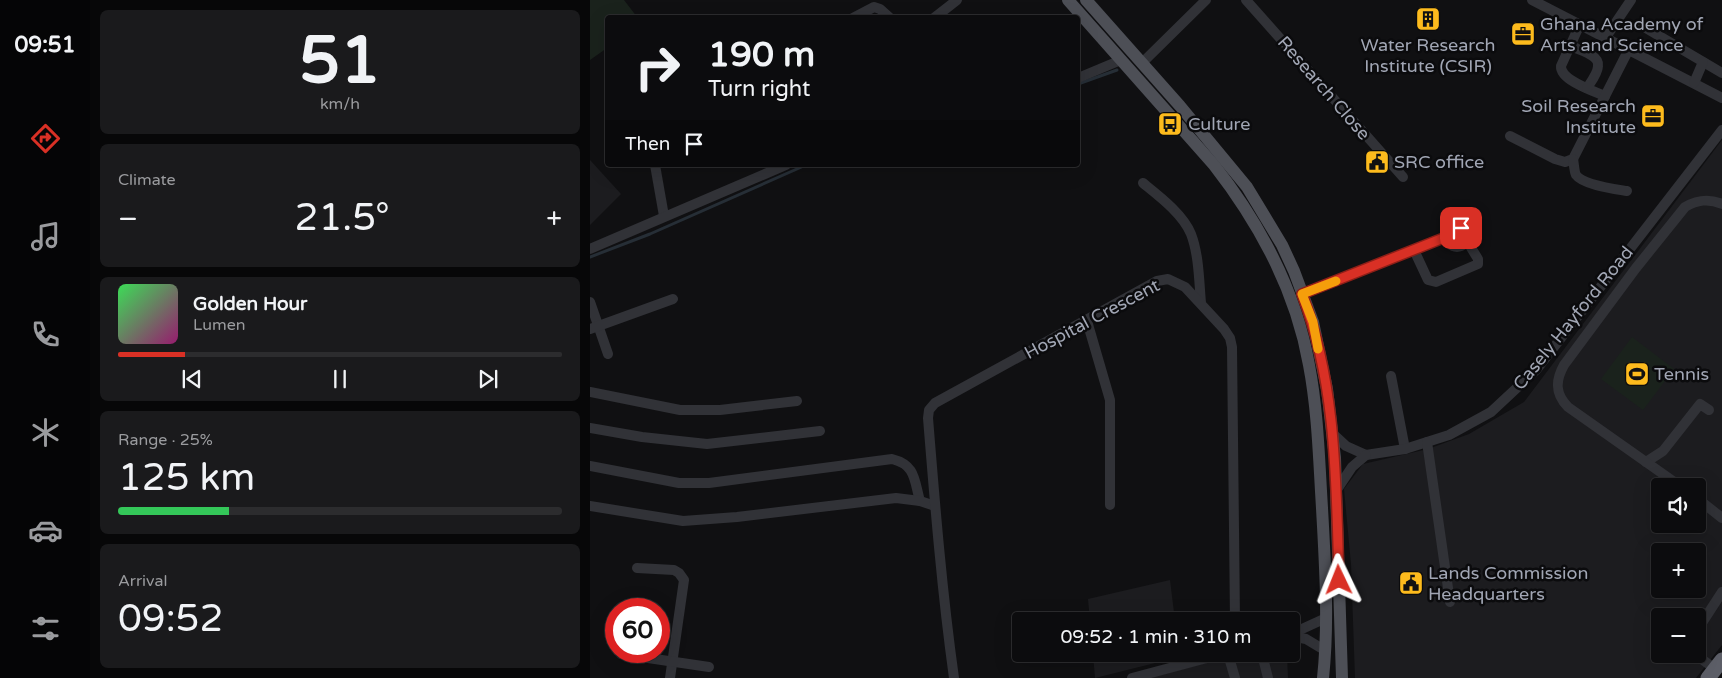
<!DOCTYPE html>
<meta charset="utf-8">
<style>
body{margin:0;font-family:"Varela Round",sans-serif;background:#1a1a1c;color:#f1f3f6;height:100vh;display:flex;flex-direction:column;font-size:19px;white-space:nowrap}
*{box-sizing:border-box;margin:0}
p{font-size:16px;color:#9a9b9e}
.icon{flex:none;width:28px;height:28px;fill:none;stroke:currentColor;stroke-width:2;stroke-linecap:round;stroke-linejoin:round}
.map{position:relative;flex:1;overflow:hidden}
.side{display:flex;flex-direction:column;gap:10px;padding:10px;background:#070708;width:500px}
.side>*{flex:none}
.guide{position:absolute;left:15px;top:15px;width:475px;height:152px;border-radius:5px;box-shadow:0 5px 20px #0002,0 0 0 1px #2c2c2e;background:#0c0c0e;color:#f1f3f6;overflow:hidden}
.buttons{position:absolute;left:1061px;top:478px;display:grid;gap:10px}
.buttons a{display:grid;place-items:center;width:55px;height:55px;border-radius:5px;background:#0c0c0e;box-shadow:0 5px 20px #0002,0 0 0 1px #2c2c2e;font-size:25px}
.speed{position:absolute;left:15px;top:598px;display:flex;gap:10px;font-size:25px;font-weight:700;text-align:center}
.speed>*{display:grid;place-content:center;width:65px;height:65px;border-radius:50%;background:#0c0c0e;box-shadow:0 5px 20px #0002,0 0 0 1px #2c2c2e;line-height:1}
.speed .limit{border:8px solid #d22;background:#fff;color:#111}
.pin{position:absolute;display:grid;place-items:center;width:42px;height:42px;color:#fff;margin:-21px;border-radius:10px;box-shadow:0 2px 8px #0006}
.me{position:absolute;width:55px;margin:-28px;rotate:358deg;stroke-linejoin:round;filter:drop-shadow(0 0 4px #0008)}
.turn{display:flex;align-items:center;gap:18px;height:105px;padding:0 20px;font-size:22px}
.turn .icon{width:65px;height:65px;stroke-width:2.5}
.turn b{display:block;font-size:35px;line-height:42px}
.then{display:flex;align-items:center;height:48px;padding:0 20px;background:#0003;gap:10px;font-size:19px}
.big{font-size:38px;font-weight:600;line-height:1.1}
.side .card{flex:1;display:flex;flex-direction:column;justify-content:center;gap:8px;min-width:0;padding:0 18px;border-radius:8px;background:#1a1a1c}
.side .dial{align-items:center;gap:0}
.dial b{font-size:65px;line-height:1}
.song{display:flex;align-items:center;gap:15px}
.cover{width:60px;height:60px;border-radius:8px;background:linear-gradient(135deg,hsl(130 70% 55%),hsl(320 70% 35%))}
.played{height:5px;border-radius:2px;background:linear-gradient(90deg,#d93025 15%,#2c2c2e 15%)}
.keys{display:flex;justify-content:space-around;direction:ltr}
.heat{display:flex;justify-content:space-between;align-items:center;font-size:28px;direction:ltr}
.charge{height:8px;border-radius:4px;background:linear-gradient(90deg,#34c759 25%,#2c2c2e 0)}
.trip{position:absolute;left:422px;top:612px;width:288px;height:50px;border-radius:5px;background:#0c0c0e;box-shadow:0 5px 20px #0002,0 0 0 1px #2c2c2e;font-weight:600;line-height:50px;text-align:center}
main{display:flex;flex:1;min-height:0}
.dock{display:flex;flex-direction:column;width:90px;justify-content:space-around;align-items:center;background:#050506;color:#9a9b9e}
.dock .icon{width:35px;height:35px}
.dock .active{color:#d93025}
.dock b{font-size:22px;color:#f1f3f6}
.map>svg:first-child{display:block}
</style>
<main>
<nav class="dock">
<b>09:51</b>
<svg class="icon active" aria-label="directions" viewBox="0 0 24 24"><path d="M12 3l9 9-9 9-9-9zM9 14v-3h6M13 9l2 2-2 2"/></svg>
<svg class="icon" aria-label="music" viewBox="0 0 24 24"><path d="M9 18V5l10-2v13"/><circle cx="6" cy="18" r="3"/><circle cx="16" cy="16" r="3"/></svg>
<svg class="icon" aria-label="phone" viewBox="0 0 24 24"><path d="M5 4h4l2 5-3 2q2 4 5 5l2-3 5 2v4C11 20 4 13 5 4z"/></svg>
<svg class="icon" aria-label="climate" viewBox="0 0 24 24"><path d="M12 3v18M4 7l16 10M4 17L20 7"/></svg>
<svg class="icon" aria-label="car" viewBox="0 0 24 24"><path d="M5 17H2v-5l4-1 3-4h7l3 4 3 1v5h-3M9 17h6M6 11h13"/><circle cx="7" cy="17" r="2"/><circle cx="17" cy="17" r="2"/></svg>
<svg class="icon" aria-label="filters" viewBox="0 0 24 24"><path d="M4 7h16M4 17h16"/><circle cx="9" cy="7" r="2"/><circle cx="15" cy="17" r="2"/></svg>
</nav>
<section class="side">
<div class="card dial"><b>51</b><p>km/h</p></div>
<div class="card"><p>Climate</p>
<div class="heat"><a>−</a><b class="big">21.5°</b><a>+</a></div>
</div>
<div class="card">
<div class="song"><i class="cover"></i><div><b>Golden Hour</b><p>Lumen</p></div></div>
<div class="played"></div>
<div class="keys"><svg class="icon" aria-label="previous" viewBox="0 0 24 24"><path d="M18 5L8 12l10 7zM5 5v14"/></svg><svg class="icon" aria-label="pause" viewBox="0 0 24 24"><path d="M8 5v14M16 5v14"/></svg><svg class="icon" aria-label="next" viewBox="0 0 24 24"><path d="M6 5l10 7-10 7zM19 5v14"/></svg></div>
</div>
<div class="card"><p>Range · 25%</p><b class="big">125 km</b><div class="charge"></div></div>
<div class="card"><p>Arrival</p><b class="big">09:52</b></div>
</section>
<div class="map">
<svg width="1132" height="678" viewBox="0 0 1132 678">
<rect width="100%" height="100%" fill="#101012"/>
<g fill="#1c1c1f" fill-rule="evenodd">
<path d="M 1132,140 L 1132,645 L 1106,678 L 765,678 L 761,564 L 754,489 L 773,464 L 838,449 L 879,434 L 934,402 ZM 1070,486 L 1108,486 L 1108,524 L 1070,524 ZM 1070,551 L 1108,551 L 1108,589 L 1070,589 ZM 1070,616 L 1108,616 L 1108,654 L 1070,654 Z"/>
<path d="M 0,160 L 31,194 L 0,225 Z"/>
<path d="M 580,580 L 585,621 L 500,621 L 498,599 Z"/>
<path d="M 503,654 L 589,654 L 589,657 L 505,678 Z"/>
<path d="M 650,654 L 697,654 L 698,678 L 559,678 Z"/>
</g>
<g fill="#1a221c">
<path d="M 0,0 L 34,0 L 47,17 L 18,18 L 17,48 L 0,60 Z"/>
<path d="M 1042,337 L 1084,369 L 1053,410 L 1011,379 Z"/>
</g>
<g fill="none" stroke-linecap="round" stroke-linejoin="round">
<g stroke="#262e36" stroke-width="3">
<path d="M 488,84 L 527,70"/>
<path d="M 0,257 L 60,234 L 216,165"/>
</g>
<g stroke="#313237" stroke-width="10">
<path d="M 656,0 L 813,177"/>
<path d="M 942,0 L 1132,98"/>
<path d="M 263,18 L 284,7 L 290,9 L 300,18"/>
<path d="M 344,18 L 367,0"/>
<path d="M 990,24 L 971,66 C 970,80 1003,91 1015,96"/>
<path d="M 1049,24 L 1132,73"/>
<path d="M 1016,37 L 1041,0"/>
<path d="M 980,46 C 988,49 1010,55 1008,66 C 1008,73 1001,82 997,88"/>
<path d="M 553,62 L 616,0"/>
<path d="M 488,78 L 531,60"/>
<path d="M 1104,83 L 1113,62"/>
<path d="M 920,136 L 965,159 L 975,162 L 983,159 L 1039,49"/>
<path d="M 983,159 C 984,163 984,171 986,175 C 993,185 1025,189 1037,191"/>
<path d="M 65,165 L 74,216"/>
<path d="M 553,183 C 569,196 593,214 601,234 C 609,255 609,281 611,303"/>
<circle cx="867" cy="237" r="10"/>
<path d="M 0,249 L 196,165"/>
<path d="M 824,250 L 838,280 L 846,282 L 888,264 L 888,259 L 877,241"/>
<path d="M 712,294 L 856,237"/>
<path d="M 0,302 L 18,354"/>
<path d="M 497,321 L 520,400 L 520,505"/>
<path d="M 0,329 L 83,299"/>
<path d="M 801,376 L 815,449"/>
<path d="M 0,392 L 90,410 L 130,410 L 207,401"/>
<path d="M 0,428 L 52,437 L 117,444 L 230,431"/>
<path d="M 742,433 L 756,446 L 776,455 L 815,449 L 859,435 L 901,412 L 947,369 L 1132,130"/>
<path d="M 837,442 L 860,602"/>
<path d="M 1056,462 L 1073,451 L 1110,404 L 1119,410"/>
<path d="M 0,466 L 89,483 L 119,483 L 302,459 C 326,465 324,480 330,501"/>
<path d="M 1090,486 L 978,407 C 965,394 965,381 974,365 L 1046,268 L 1095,207 C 1107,200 1118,198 1132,204"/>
<path d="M 746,491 L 762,467 L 776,455"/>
<path d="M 1108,499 L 1132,518"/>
<path d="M 0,506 L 93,521 L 147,517 L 306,498 L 330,501 L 345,506"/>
<path d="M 47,568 L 84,570 L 89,573 L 94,580 L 80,678"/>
<path d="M 1108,629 L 1132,592"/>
<path d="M 701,634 L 736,618"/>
<path d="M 701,636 L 716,639 L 736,651"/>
<path d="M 31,654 L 119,667"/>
<path d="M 638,654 L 645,678"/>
<path d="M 672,654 L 678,678"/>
<path d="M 1105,654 L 1125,669"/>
<path d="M 364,678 C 352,592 345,505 338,418 L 339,410 L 345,403 L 567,281 L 578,279 L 595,287 L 634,329 L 640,338 L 642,347 L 645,621"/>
<path d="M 542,678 L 632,654"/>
</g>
<g stroke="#4d4f56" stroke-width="12">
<path d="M 478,0 L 624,165 C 670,224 706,291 719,365 C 728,412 729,461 732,508 C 735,564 739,622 733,678"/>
<path d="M 496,0 L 590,106 L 657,187 L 692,245 L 704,271 L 723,322 L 737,389 L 745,458 L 752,678"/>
</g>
<path stroke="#5d5f68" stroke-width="15" d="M 1118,678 L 1132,660"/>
</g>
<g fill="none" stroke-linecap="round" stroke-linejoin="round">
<defs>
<path id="route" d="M 749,580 C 746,484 747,385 712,294 L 856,237 L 858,231 L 864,227 L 871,228"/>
</defs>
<use href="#route" stroke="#8d1f18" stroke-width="12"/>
<use href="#route" stroke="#d93025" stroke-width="9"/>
<path stroke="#f59e0b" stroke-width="9" d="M 728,349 L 723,322 L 712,294 L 746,281"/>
</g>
<defs>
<symbol id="building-square" viewBox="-11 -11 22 22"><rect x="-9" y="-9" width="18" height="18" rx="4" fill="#fdbb1d" stroke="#0b0b0d"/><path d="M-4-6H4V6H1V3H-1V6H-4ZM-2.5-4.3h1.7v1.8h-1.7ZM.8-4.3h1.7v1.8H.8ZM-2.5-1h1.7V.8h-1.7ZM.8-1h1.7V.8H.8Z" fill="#111"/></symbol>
<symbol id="office-square" viewBox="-11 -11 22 22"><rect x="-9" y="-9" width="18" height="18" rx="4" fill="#fdbb1d" stroke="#0b0b0d"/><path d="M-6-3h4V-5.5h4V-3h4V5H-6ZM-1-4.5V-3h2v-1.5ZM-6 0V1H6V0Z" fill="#111"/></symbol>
<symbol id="bus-square" viewBox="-11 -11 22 22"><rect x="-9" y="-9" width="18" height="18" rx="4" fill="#fdbb1d" stroke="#0b0b0d"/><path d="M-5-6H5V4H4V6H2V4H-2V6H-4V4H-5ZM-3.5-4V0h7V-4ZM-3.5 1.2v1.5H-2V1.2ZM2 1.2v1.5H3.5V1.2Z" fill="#111"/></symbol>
<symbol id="civic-square" viewBox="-11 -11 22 22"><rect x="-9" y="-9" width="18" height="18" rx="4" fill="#fdbb1d" stroke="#0b0b0d"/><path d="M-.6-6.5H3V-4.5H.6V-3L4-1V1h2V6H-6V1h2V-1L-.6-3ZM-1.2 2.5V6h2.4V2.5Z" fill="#111"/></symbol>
<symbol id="stadium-square" viewBox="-11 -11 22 22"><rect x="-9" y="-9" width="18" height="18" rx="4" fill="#fdbb1d" stroke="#0b0b0d"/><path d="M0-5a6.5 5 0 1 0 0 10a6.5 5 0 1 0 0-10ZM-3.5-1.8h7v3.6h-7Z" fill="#111"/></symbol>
</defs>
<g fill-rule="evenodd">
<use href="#building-square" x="824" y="5" width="28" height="28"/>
<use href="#office-square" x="919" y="20" width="28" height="28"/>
<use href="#office-square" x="1049" y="102" width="28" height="28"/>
<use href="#bus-square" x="566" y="110" width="28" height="28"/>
<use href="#civic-square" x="773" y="148" width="28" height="28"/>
<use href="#stadium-square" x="1033" y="360" width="28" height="28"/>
<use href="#civic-square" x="807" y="569" width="28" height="28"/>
</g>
<g text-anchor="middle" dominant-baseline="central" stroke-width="5" stroke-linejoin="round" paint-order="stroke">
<g font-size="18" fill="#a1a6b4" stroke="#0b0b0d" text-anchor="start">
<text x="950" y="24">Ghana Academy of<tspan x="950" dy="21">Arts and Science</tspan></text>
<text x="838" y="45" text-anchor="middle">Water Research<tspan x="838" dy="21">Institute (CSIR)</tspan></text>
<text x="1046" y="106" text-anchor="end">Soil Research<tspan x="1046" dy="21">Institute</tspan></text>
<text x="598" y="124">Culture</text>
<text x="804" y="162">SRC office</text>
<text x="1064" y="374">Tennis</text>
<text x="838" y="573">Lands Commission<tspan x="838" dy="21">Headquarters</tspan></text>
</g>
<g font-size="18" fill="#a1a6b4" stroke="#0b0b0d">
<text transform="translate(734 88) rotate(49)">Research Close</text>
<text transform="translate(983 318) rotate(-51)">Casely Hayford Road</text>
<text transform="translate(502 319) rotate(-28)">Hospital Crescent</text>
</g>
</g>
</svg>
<div class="buttons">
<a><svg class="icon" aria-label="sound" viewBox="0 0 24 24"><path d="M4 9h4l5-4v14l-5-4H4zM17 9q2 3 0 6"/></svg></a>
<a>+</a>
<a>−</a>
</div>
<div class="speed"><div class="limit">60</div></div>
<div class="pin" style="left:871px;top:228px;background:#d93025"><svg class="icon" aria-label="arrive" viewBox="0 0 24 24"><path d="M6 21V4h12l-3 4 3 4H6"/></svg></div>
<svg class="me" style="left:749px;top:580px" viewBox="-20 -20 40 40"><path d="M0-17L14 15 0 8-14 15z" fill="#d93025" stroke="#fff" stroke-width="4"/></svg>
<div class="trip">09:52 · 1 min · 310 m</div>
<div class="guide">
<div class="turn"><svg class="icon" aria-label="right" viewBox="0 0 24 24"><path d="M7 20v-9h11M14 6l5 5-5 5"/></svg><div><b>190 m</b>Turn right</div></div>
<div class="then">Then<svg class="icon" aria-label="arrive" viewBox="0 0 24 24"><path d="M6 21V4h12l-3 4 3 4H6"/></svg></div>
</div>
</div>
</main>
